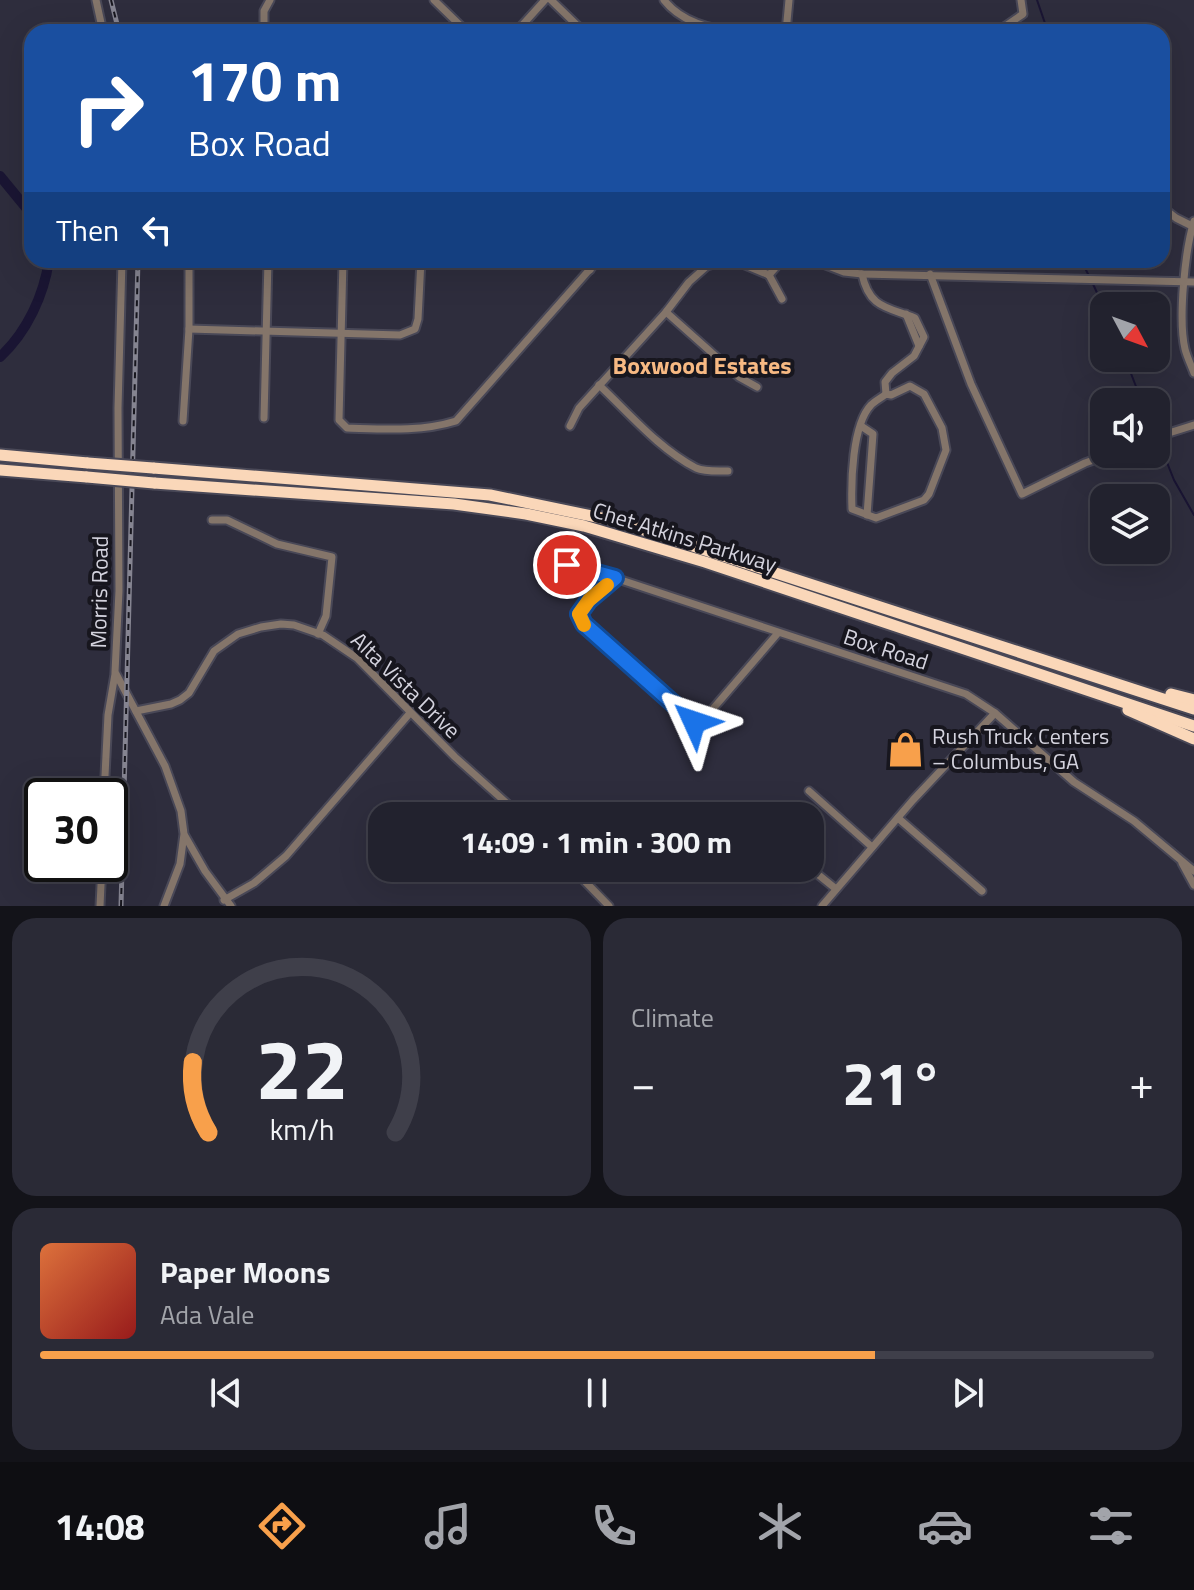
<!DOCTYPE html>
<meta charset="utf-8">
<style>
body{margin:0;font-family:"Titillium Web",sans-serif;background:#2a2a36;color:#f1f3f6;height:100vh;display:flex;flex-direction:column;font-size:30px;white-space:nowrap}
*{box-sizing:border-box;margin:0}
p{font-size:26px;color:#a2a4aa}
.icon{flex:none;width:44px;height:44px;fill:none;stroke:currentColor;stroke-width:2;stroke-linecap:round;stroke-linejoin:round}
.map{position:relative;height:906px;overflow:hidden}
.details{display:flex;flex-direction:column;gap:12px;padding:12px;background:#131319;flex:1}
.details>*{flex:none}
.hud{position:absolute;left:24px;top:24px;width:1146px;height:244px;border-radius:24px;box-shadow:0 8px 32px #0002,0 0 0 2px #3f3f4a;background:#1a4fa0;color:#fff;overflow:hidden}
.needle{width:52px;rotate:131deg}
.controls{position:absolute;left:1090px;top:292px;display:grid;gap:16px}
.controls a{display:grid;place-items:center;width:80px;height:80px;border-radius:16px;background:#22222e;box-shadow:0 8px 32px #0002,0 0 0 2px #3f3f4a;font-size:40px}
.speed{position:absolute;left:24px;top:778px;display:flex;gap:16px;font-size:40px;font-weight:700;text-align:center}
.speed>*{display:grid;place-content:center;width:104px;height:104px;border-radius:50%;background:#22222e;box-shadow:0 8px 32px #0002,0 0 0 2px #3f3f4a;line-height:1}
.speed .limit{border:4px solid #111;border-radius:12px;background:#fff;color:#111}
.pin{position:absolute;display:grid;place-items:center;width:68px;height:68px;color:#fff;margin:-34px;border:4px solid #fff;border-radius:50%;box-shadow:0 2px 8px #0007}
.me{position:absolute;width:88px;margin:-44px;rotate:312deg;stroke-linejoin:round;filter:drop-shadow(0 0 6px #0008)}
.turn{display:flex;align-items:center;gap:28px;height:168px;padding:0 32px;font-size:36px}
.turn .icon{width:104px;height:104px;stroke-width:2.5}
.turn b{display:block;font-size:56px;line-height:68px}
.then{display:flex;align-items:center;height:76px;padding:0 32px;background:#0003;gap:16px;font-size:30px}
.big{font-size:60px;font-weight:700;line-height:1.1}
.details .tile{flex:1;display:flex;flex-direction:column;justify-content:center;gap:12px;min-width:0;padding:0 28px;border-radius:24px;background:#2a2a36}
.details .dial{align-items:center;gap:0}
.dial svg{height:208px;overflow:visible;fill:none;stroke:#3f3f4a;stroke-width:7;stroke-linecap:round;text-anchor:middle}
.dial text{fill:#f1f3f6;stroke:none}
.song{display:flex;align-items:center;gap:24px}
.cover{width:96px;height:96px;border-radius:12px;background:linear-gradient(135deg,hsl(20 70% 55%),hsl(0 70% 35%))}
.played{height:8px;border-radius:4px;background:linear-gradient(90deg,#f8a04b 75%,#3f3f4a 75%)}
.keys{display:flex;justify-content:space-around;direction:ltr}
.heat{display:flex;justify-content:space-between;align-items:center;font-size:44px;direction:ltr}
.details .tiles{flex:1;display:grid;gap:12px;grid-template-columns:1fr 1fr}
.tile:last-child{grid-column:span 2}
.trip{position:absolute;left:368px;top:802px;width:456px;height:80px;border-radius:24px;background:#22222e;box-shadow:0 8px 32px #0002,0 0 0 2px #3f3f4a;font-weight:700;line-height:80px;text-align:center}
.dock{display:flex;height:128px;justify-content:space-around;align-items:center;background:#0e0e12;color:#a2a4aa}
.dock .icon{width:56px;height:56px}
.dock .on{color:#f8a04b}
.dock b{font-size:36px;color:#f1f3f6}
.map>svg:first-child{display:block}
</style>
<div class="map">
<svg width="1194" height="906" viewBox="0 0 1194 906">
<rect width="100%" height="100%" fill="#2e2d3d"/>
<g fill="none" stroke-linecap="round" stroke-linejoin="round">
<g stroke="#1a1533" stroke-width="2">
<path d="M 1037,0 L 1048,32"/>
<path d="M 1081,260 L 1090,278"/>
<path d="M 1093,284 L 1104,308"/>
<path d="M 1125,358 L 1142,402"/>
<path d="M 1158,440 L 1174,480 L 1194,515"/>
</g>
<g stroke="#1a1533" stroke-width="10">
<path d="M 0,176 L 32,215"/>
<path d="M 0,357 C 27,332 44,295 49,260"/>
</g>
<defs>
<g id="minor">
<path d="M 96,0 L 103,32"/>
<path d="M 434,0 L 467,32"/>
<path d="M 551,0 L 584,32"/>
<path d="M 664,0 C 682,23 713,30 740,32"/>
<path d="M 264,32 L 264,11 L 270,0"/>
<path d="M 278,32 L 309,28 L 321,32"/>
<path d="M 516,32 L 545,0"/>
<path d="M 786,32 L 789,0"/>
<path d="M 997,32 L 1023,14 L 1021,0"/>
<path d="M 1162,207 L 1176,218 L 1192,226"/>
<path d="M 1194,221 C 1185,250 1178,319 1185,349 C 1187,357 1191,365 1194,373"/>
<path d="M 122,260 L 118,408 L 119,591 L 115,672 L 165,766 L 181,811 L 184,834 L 180,864 L 164,906"/>
<path d="M 343,260 L 339,420 L 347,428 C 382,429 421,432 456,421 L 598,260"/>
<path d="M 579,260 L 590,270"/>
<path d="M 733,260 L 769,275"/>
<path d="M 813,260 L 844,272 L 862,274 L 1194,282"/>
<path d="M 862,274 C 869,308 887,307 915,318 L 924,337 L 914,356 L 892,373 L 885,382 L 886,394"/>
<path d="M 930,274 L 971,384 L 1022,494 L 1085,463 L 1110,454"/>
<path d="M 769,275 L 782,299"/>
<path d="M 769,275 L 782,260"/>
<path d="M 666,312 L 739,377 L 757,387"/>
<path d="M 906,314 L 919,346"/>
<path d="M 189,329 L 400,335 L 415,329 L 418,319 L 421,260"/>
<path d="M 599,385 C 629,413 659,449 696,468 C 705,472 718,471 728,471"/>
<path d="M 910,386 L 924,394 L 942,428 L 946,450 L 929,494 L 924,500 L 876,518 L 852,509 C 851,483 852,425 871,405 C 875,401 881,398 886,394 L 891,395 Z"/>
<path d="M 264,418 L 268,260"/>
<path d="M 183,421 L 189,329 L 189,260"/>
<path d="M 570,426 L 579,408 L 666,312 L 689,282 L 707,266 L 726,260"/>
<path d="M 861,426 L 873,434 L 867,515"/>
<path d="M 1156,437 L 1194,425"/>
<path d="M 212,520 L 227,520 L 277,544 L 332,557 L 326,616 L 318,634"/>
<path d="M 567,565 L 615,578"/>
<path d="M 778,633 L 705,718 L 700,722 L 694,722 L 584,624 L 579,614 L 589,600 L 615,578 L 966,694 L 995,713 L 1074,782 L 1134,821 L 1194,871"/>
<path d="M 136,711 L 171,704 L 180,700 L 189,693 L 214,651 L 238,634 L 261,627 L 281,624 L 294,625 L 323,635 L 357,658 L 455,757 L 521,816"/>
<path d="M 809,791 L 872,847"/>
<path d="M 104,796 L 108,715 L 115,674"/>
<path d="M 898,818 L 982,891"/>
<path d="M 185,836 L 205,871 L 231,906"/>
<path d="M 1182,863 L 1194,885"/>
<path d="M 572,868 L 609,906"/>
<path d="M 810,868 L 836,889"/>
<path d="M 224,900 L 254,883 L 286,856 L 410,713"/>
<path d="M 100,906 L 102,864"/>
<path d="M 822,906 L 913,800 L 995,713"/>
</g>
<g id="highway">
<path d="M 0,455 L 88,463"/>
<path d="M 153,468 L 490,495 L 616,521 L 1194,709"/>
<path d="M 0,470 L 87,477"/>
<path d="M 154,483 L 454,504 L 526,514 L 584,526 L 705,562 L 1194,726"/>
<path d="M 1171,694 L 1194,700"/>
<path d="M 1128,710 L 1194,739"/>
</g>
</defs>
<use href="#minor" stroke="#494857" stroke-width="11"/>
<use href="#highway" stroke="#494857" stroke-width="15"/>
<use href="#minor" stroke="#84756a" stroke-width="7"/>
<use href="#highway" stroke="#fad7b9" stroke-width="11"/>
<defs>
<g id="rail">
<path d="M 111,0 L 119,32"/>
<path d="M 121,906 L 138,260"/>
</g>
</defs>
<use href="#rail" stroke="#858491" stroke-width="5"/>
<use href="#rail" stroke="#17161e" stroke-width="2" stroke-dasharray="6" stroke-linecap="butt"/>
<defs>
<g id="highway-bridge">
<path d="M 88,463 L 153,468"/>
<path d="M 87,477 L 154,483"/>
</g>
</defs>
<use href="#highway-bridge" stroke="#494857" stroke-width="15" stroke-linecap="butt"/>
<use href="#highway-bridge" stroke="#fad7b9" stroke-width="11"/>
</g>
<g fill="none" stroke-linecap="round" stroke-linejoin="round">
<defs>
<path id="route" d="M 567,565 L 615,578 L 589,600 L 579,614 L 584,624 L 694,722"/>
</defs>
<use href="#route" stroke="#114b97" stroke-width="20"/>
<use href="#route" stroke="#1a73e8" stroke-width="14"/>
<path stroke="#f59e0b" stroke-width="14" d="M 584,625 L 579,614 L 589,600 L 607,585"/>
</g>
<defs>
<symbol id="shop-bare" viewBox="-9 -9 18 18"><path d="M-5-2.5h2.3a2.7 3.5 0 0 1 5.4 0H5L5.5 6h-11ZM-1.5-2.5h3a1.5 2.3 0 0 0-3 0Z" fill="#f8a04b" stroke="#17161e" stroke-width="2.5" paint-order="stroke"/></symbol>
</defs>
<g fill-rule="evenodd">
<use href="#shop-bare" x="880" y="724" width="51" height="51"/>
</g>
<g text-anchor="middle" dominant-baseline="central" stroke-width="8" stroke-linejoin="round" paint-order="stroke">
<g font-size="22" fill="#d4d3de" stroke="#17161e">
<text transform="translate(685 537) rotate(17)">Chet Atkins Parkway</text>
<text transform="translate(99 592) rotate(-89)">Morris Road</text>
<text transform="translate(886 649) rotate(18)">Box Road</text>
<text transform="translate(406 685) rotate(44)">Alta Vista Drive</text>
</g>
<g font-size="22" fill="#d4d3de" stroke="#17161e" text-anchor="start">
<text x="932" y="736">Rush Truck Centers<tspan x="932" dy="25">– Columbus, GA</tspan></text>
</g>
<g font-size="24" font-weight="bold" fill="#f7b983" stroke="#17161e">
<text x="702" y="365">Boxwood Estates</text>
</g>
</g>
</svg>
<div class="controls">
<a><svg class="needle" viewBox="-14 -14 28 28"><path d="M0-13l5 13h-10z" fill="#e53935"/><path d="M0 13l5-13h-10z" fill="#a2a4aa"/></svg></a>
<a><svg class="icon" aria-label="sound" viewBox="0 0 24 24"><path d="M4 9h4l5-4v14l-5-4H4zM17 9q2 3 0 6"/></svg></a>
<a><svg class="icon" aria-label="layers" viewBox="0 0 24 24"><path d="M12 4l9 5-9 5-9-5zM3 14l9 5 9-5"/></svg></a>
</div>
<div class="speed"><div class="limit">30</div></div>
<div class="pin" style="left:567px;top:565px;background:#d93025"><svg class="icon" aria-label="arrive" viewBox="0 0 24 24"><path d="M6 21V4h12l-3 4 3 4H6"/></svg></div>
<svg class="me" style="left:694px;top:722px" viewBox="-20 -20 40 40"><path d="M0-17L14 15 0 8-14 15z" fill="#1a73e8" stroke="#fff" stroke-width="4"/></svg>
<div class="trip">14:09 · 1 min · 300 m</div>
<div class="hud">
<div class="turn"><svg class="icon" aria-label="right" viewBox="0 0 24 24"><path d="M7 20v-9h11M14 6l5 5-5 5"/></svg><div><b>170 m</b>Box Road</div></div>
<div class="then">Then<svg class="icon" aria-label="left" viewBox="0 0 24 24"><path d="M17 20v-9H6M10 6l-5 5 5 5"/></svg></div>
</div>
</div>
<section class="details">
<div class="tiles">
<div class="tile dial"><svg viewBox="0 0 100 80">
<path d="M14 69A42 42 0 1 1 86 69"/>
<path d="M14 69A42 42 0 0 1 8 42" stroke="#f8a04b"/>
<text x="50" y="56" font-size="32" font-weight="700">22</text>
<text x="50" y="72" font-size="11">km/h</text>
</svg></div>
<div class="tile"><p>Climate</p>
<div class="heat"><a>−</a><b class="big">21°</b><a>+</a></div>
</div>
<div class="tile">
<div class="song"><i class="cover"></i><div><b>Paper Moons</b><p>Ada Vale</p></div></div>
<div class="played"></div>
<div class="keys"><svg class="icon" aria-label="previous" viewBox="0 0 24 24"><path d="M18 5L8 12l10 7zM5 5v14"/></svg><svg class="icon" aria-label="pause" viewBox="0 0 24 24"><path d="M8 5v14M16 5v14"/></svg><svg class="icon" aria-label="next" viewBox="0 0 24 24"><path d="M6 5l10 7-10 7zM19 5v14"/></svg></div>
</div>
</div>
</section>
<nav class="dock">
<b>14:08</b>
<svg class="icon on" aria-label="directions" viewBox="0 0 24 24"><path d="M12 3l9 9-9 9-9-9zM9 14v-3h6M13 9l2 2-2 2"/></svg>
<svg class="icon" aria-label="music" viewBox="0 0 24 24"><path d="M9 18V5l10-2v13"/><circle cx="6" cy="18" r="3"/><circle cx="16" cy="16" r="3"/></svg>
<svg class="icon" aria-label="phone" viewBox="0 0 24 24"><path d="M5 4h4l2 5-3 2q2 4 5 5l2-3 5 2v4C11 20 4 13 5 4z"/></svg>
<svg class="icon" aria-label="climate" viewBox="0 0 24 24"><path d="M12 3v18M4 7l16 10M4 17L20 7"/></svg>
<svg class="icon" aria-label="car" viewBox="0 0 24 24"><path d="M5 17H2v-5l4-1 3-4h7l3 4 3 1v5h-3M9 17h6M6 11h13"/><circle cx="7" cy="17" r="2"/><circle cx="17" cy="17" r="2"/></svg>
<svg class="icon" aria-label="filters" viewBox="0 0 24 24"><path d="M4 7h16M4 17h16"/><circle cx="9" cy="7" r="2"/><circle cx="15" cy="17" r="2"/></svg>
</nav>
